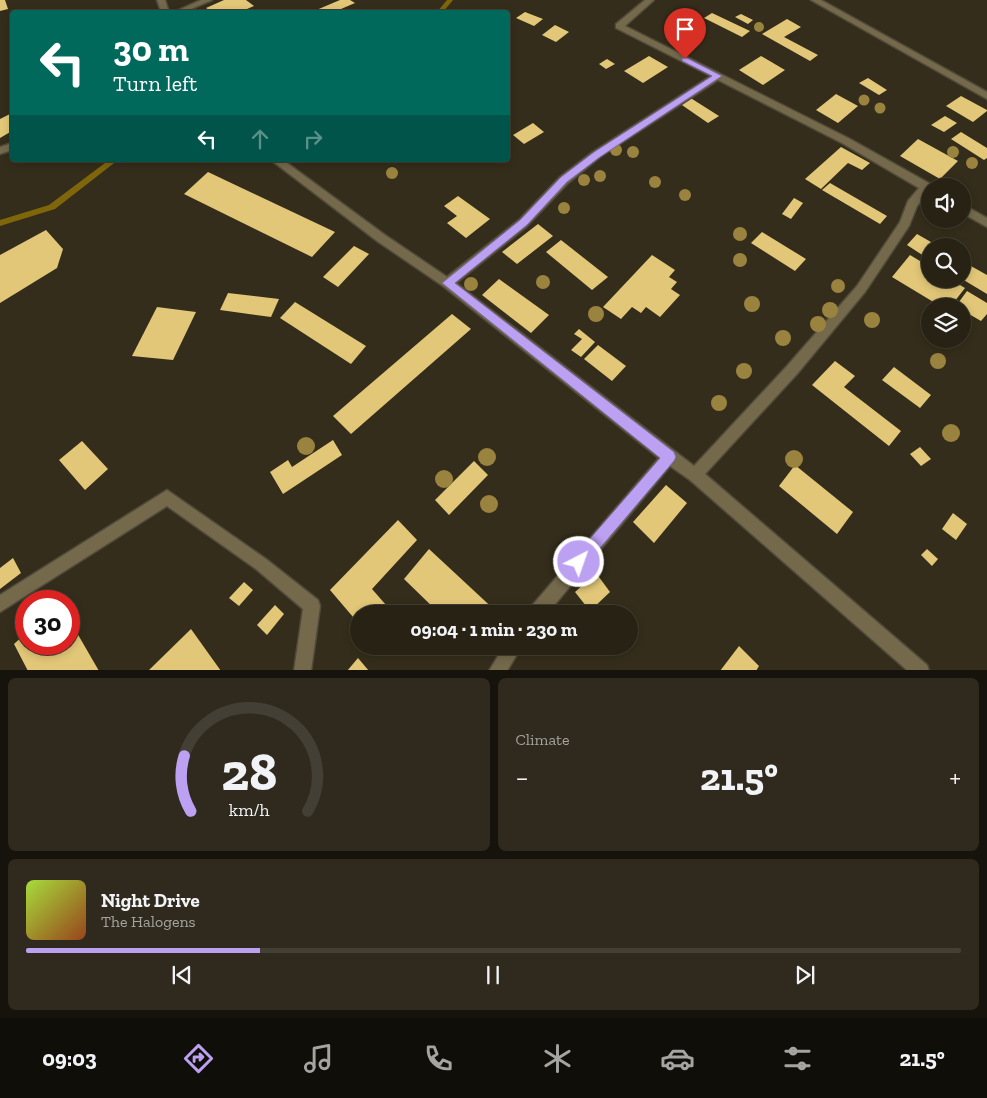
<!DOCTYPE html>
<meta charset="utf-8">
<style>
body{margin:0;font-family:"Zilla Slab",serif;background:#2f2a1d;color:#f1f3f6;height:100vh;display:flex;flex-direction:column;font-size:19px;white-space:nowrap}
*{box-sizing:border-box;margin:0}
p{font-size:16px;color:#a4a4a0}
.icon{flex:none;width:28px;height:28px;fill:none;stroke:currentColor;stroke-width:2;stroke-linecap:round;stroke-linejoin:round}
.map{position:relative;height:670px;overflow:hidden}
.panel{display:flex;flex-direction:column;gap:8px;padding:8px;background:#15130b;flex:1}
.panel>*{flex:none}
.top-card{position:absolute;left:10px;top:10px;width:500px;height:152px;border-radius:5px;box-shadow:0 2px 8px #0003,0 0 0 1px #433f34;background:#00695c;color:#fff;overflow:hidden}
.tools{position:absolute;left:921px;top:178px;display:grid;gap:10px}
.tools a{display:grid;place-items:center;width:50px;height:50px;border-radius:50%;background:#272214;box-shadow:0 2px 8px #0003,0 0 0 1px #433f34;font-size:25px}
.speed{position:absolute;left:15px;top:590px;display:flex;gap:10px;font-size:25px;font-weight:700;text-align:center}
.speed>*{display:grid;place-content:center;width:65px;height:65px;border-radius:50%;background:#272214;box-shadow:0 2px 8px #0003,0 0 0 1px #433f34;line-height:1}
.speed .limit{border:8px solid #d22;background:#fff;color:#111}
.pin{position:absolute;display:grid;place-items:center;width:42px;height:42px;color:#fff;margin:-51px -21px;border-radius:50% 50% 50% 0;rotate:-45deg;box-shadow:0 0 5px #0007}
.pin .icon{rotate:45deg}
.me{position:absolute;width:55px;margin:-28px;rotate:41deg;stroke-linejoin:round;filter:drop-shadow(0 0 4px #0008)}
.turn{display:flex;align-items:center;gap:18px;height:105px;padding:0 20px;font-size:22px}
.turn .icon{width:65px;height:65px;stroke-width:2.5}
.turn b{display:block;font-size:35px;line-height:42px}
.lanes{display:flex;align-items:center;height:48px;padding:0 20px;background:#0003;justify-content:center;gap:25px;direction:ltr}
.lanes .off{opacity:.35}
.big{font-size:38px;font-weight:700;line-height:1.1}
.panel .tile{flex:1;display:flex;flex-direction:column;justify-content:center;gap:8px;min-width:0;padding:0 18px;border-radius:8px;background:#2f2a1d}
.panel .dial{align-items:center;gap:0}
.dial svg{height:130px;overflow:visible;fill:none;stroke:#433f34;stroke-width:7;stroke-linecap:round;text-anchor:middle}
.dial text{fill:#f1f3f6;stroke:none}
.song{display:flex;align-items:center;gap:15px}
.cover{width:60px;height:60px;border-radius:8px;background:linear-gradient(135deg,hsl(80 70% 55%),hsl(20 70% 35%))}
.played{height:5px;border-radius:2px;background:linear-gradient(90deg,#bca0f2 25%,#433f34 25%)}
.keys{display:flex;justify-content:space-around;direction:ltr}
.heat{display:flex;justify-content:space-between;align-items:center;font-size:28px;direction:ltr}
.panel .tiles{flex:1;display:grid;gap:8px;grid-template-columns:1fr 1fr}
.tile:last-child{grid-column:span 2}
.trip{position:absolute;left:350px;top:605px;width:288px;height:50px;border-radius:25px;background:#272214;box-shadow:0 2px 8px #0003,0 0 0 1px #433f34;font-weight:700;line-height:50px;text-align:center}
.tabs{display:flex;height:80px;justify-content:space-around;align-items:center;background:#100e08;color:#a4a4a0}
.tabs .icon{width:35px;height:35px}
.tabs .on{color:#bca0f2}
.tabs b{font-size:22px;color:#f1f3f6}
.map>svg:first-child{display:block}
</style>
<div class="map">
<svg width="987" height="671" viewBox="0 0 987 671">
<rect width="100%" height="100%" fill="#342d1b"/>
<g fill="none" stroke-linecap="round" stroke-linejoin="round">
<g fill="#7f660b" fill-rule="evenodd">
<path d="M 447,0 L 453,0 L 443,12 L 437,12 Z"/>
<path d="M 109,160 L 118,160 L 55,209 L 0,226 L 0,220 L 49,205 Z"/>
</g>
</g>
<g fill="#e2c778">
<path d="M 0,0 L 5,0 L 8,9 L 0,11 Z"/>
<path d="M 224,0 L 246,0 L 254,6 L 240,12 L 212,12 L 206,8 Z"/>
<path d="M 340,0 L 350,0 L 355,3 L 334,12 L 314,11 Z"/>
<path d="M 525,12 L 543,19 L 534,26 L 516,18 Z"/>
<path d="M 712,13 L 750,31 L 742,37 L 704,18 Z"/>
<path d="M 741,14 L 753,20 L 748,24 L 735,17 Z"/>
<path d="M 787,19 L 801,27 L 784,37 L 818,55 L 810,61 L 762,34 Z"/>
<path d="M 555,25 L 569,32 L 556,42 L 542,35 Z"/>
<path d="M 649,56 L 668,67 L 643,83 L 624,71 Z"/>
<path d="M 761,56 L 785,70 L 763,85 L 739,70 Z"/>
<path d="M 607,59 L 615,64 L 606,69 L 599,64 Z"/>
<path d="M 868,78 L 887,90 L 879,95 L 859,83 Z"/>
<path d="M 836,94 L 858,106 L 838,123 L 816,110 Z"/>
<path d="M 961,96 L 987,110 L 987,111 L 973,122 L 946,106 Z"/>
<path d="M 689,97 L 719,116 L 708,123 L 679,103 Z"/>
<path d="M 10,114 L 12,116 L 12,131 L 0,138 L 0,119 Z"/>
<path d="M 945,116 L 957,123 L 944,132 L 931,125 Z"/>
<path d="M 533,123 L 544,132 L 524,144 L 513,135 Z"/>
<path d="M 961,132 L 987,148 L 987,158 L 984,160 L 951,139 Z"/>
<path d="M 918,139 L 958,161 L 940,179 L 900,156 Z"/>
<path d="M 841,147 L 870,163 L 862,170 L 848,163 L 821,189 L 805,179 Z"/>
<path d="M 208,172 L 335,232 L 312,257 L 184,194 Z"/>
<path d="M 830,183 L 887,216 L 880,224 L 822,190 Z"/>
<path d="M 458,196 L 490,219 L 466,238 L 447,223 L 457,216 L 444,206 Z"/>
<path d="M 794,198 L 803,203 L 791,219 L 782,214 Z"/>
<path d="M 538,224 L 553,236 L 517,264 L 502,252 Z"/>
<path d="M 46,230 L 63,249 L 57,268 L 0,303 L 0,255 Z"/>
<path d="M 762,232 L 806,259 L 795,271 L 751,243 Z"/>
<path d="M 917,234 L 938,246 L 930,246 L 930,260 L 907,245 Z"/>
<path d="M 561,240 L 608,277 L 592,290 L 546,252 Z"/>
<path d="M 354,246 L 369,254 L 338,287 L 323,277 Z"/>
<path d="M 652,255 L 675,270 L 669,277 L 677,282 L 671,289 L 680,295 L 660,317 L 646,307 L 641,313 L 632,307 L 621,319 L 603,307 Z"/>
<path d="M 910,255 L 930,267 L 930,279 L 950,279 L 965,288 L 951,306 L 940,306 L 892,277 Z"/>
<path d="M 962,261 L 987,275 L 987,294 L 962,279 Z"/>
<path d="M 499,279 L 549,315 L 531,333 L 482,295 Z"/>
<path d="M 967,291 L 987,303 L 987,314 L 981,321 L 962,310 L 962,306 L 956,306 Z"/>
<path d="M 228,293 L 279,299 L 271,317 L 220,310 Z"/>
<path d="M 295,302 L 366,346 L 351,364 L 280,318 Z"/>
<path d="M 157,307 L 196,312 L 173,360 L 132,356 Z"/>
<path d="M 452,314 L 471,329 L 351,434 L 333,416 Z"/>
<path d="M 579,329 L 595,342 L 581,357 L 571,350 L 582,339 L 574,334 Z"/>
<path d="M 598,345 L 626,366 L 612,381 L 584,359 Z"/>
<path d="M 835,361 L 855,376 L 844,387 L 901,431 L 889,446 L 812,385 Z"/>
<path d="M 894,367 L 931,395 L 920,408 L 882,380 Z"/>
<path d="M 333,440 L 342,455 L 283,494 L 270,472 L 288,460 L 292,467 Z"/>
<path d="M 82,441 L 108,469 L 85,490 L 59,460 Z"/>
<path d="M 920,447 L 931,459 L 921,466 L 910,454 Z"/>
<path d="M 474,461 L 488,475 L 449,515 L 435,500 Z"/>
<path d="M 795,465 L 853,512 L 837,534 L 779,486 Z"/>
<path d="M 666,485 L 687,503 L 654,543 L 633,522 Z"/>
<path d="M 953,513 L 967,524 L 956,540 L 942,529 Z"/>
<path d="M 398,520 L 417,540 L 372,589 L 386,605 L 377,614 L 359,614 L 359,624 L 330,590 Z"/>
<path d="M 565,540 L 577,545 L 576,551 L 563,546 Z"/>
<path d="M 429,549 L 499,614 L 440,614 L 404,579 Z"/>
<path d="M 927,549 L 938,559 L 932,566 L 921,555 Z"/>
<path d="M 13,558 L 21,573 L 0,589 L 0,568 Z"/>
<path d="M 596,573 L 610,592 L 590,611 L 575,592 Z"/>
<path d="M 244,582 L 253,590 L 239,606 L 229,598 Z"/>
<path d="M 275,605 L 284,614 L 267,635 L 257,625 Z"/>
<path d="M 69,619 L 99,671 L 28,671 L 14,644 L 26,633 L 26,644 L 69,644 Z"/>
<path d="M 191,629 L 221,671 L 148,671 Z"/>
<path d="M 739,646 L 759,666 L 756,671 L 720,671 Z"/>
<path d="M 358,658 L 369,671 L 347,671 Z"/>
</g>
<g fill="none" stroke-linecap="round" stroke-linejoin="round">
<defs>
<g id="minor">
<path d="M 157,0 L 165,0 L 169,12 L 161,12 Z"/>
<path d="M 201,0 L 212,0 L 184,12 L 174,12 Z"/>
<path d="M 645,0 L 654,0 L 625,26 L 850,139 L 934,186 L 930,186 L 930,193 L 928,192 L 917,206 L 909,226 L 865,292 L 797,374 L 705,474 L 927,665 L 929,671 L 908,671 L 690,480 L 670,466 L 547,614 L 528,614 L 530,608 L 659,458 L 443,286 L 377,241 L 271,160 L 283,160 L 385,235 L 447,277 L 519,220 L 560,177 L 593,152 L 711,76 L 616,28 L 616,24 ZM 718,80 L 842,143 L 919,188 L 908,201 L 900,222 L 857,286 L 787,366 L 694,466 L 456,283 L 527,226 L 568,183 L 601,156 Z"/>
<path d="M 811,0 L 821,0 L 987,92 L 987,99 Z"/>
<path d="M 12,143 L 12,150 L 0,154 L 0,147 Z"/>
<path d="M 962,204 L 987,218 L 987,227 L 962,213 Z"/>
<path d="M 167,490 L 266,559 L 318,600 L 320,606 L 311,671 L 294,671 L 303,609 L 256,569 L 167,506 L 0,612 L 0,595 Z"/>
<path d="M 504,646 L 522,646 L 507,671 L 489,671 Z"/>
</g>
</defs>
<use href="#minor" stroke="#514a39" stroke-width="3"/>
<use href="#minor" fill="#74694b" fill-rule="evenodd"/>
</g>
<g fill="#9a833f">
<circle cx="759" cy="27" r="5"/>
<circle cx="864" cy="100" r="5.5"/>
<circle cx="880" cy="108" r="5.5"/>
<circle cx="616" cy="150" r="6"/>
<circle cx="633" cy="152" r="6"/>
<circle cx="953" cy="152" r="6"/>
<circle cx="972" cy="163" r="6"/>
<circle cx="392" cy="173" r="6"/>
<circle cx="600" cy="176" r="6"/>
<circle cx="584" cy="180" r="6"/>
<circle cx="655" cy="182" r="6"/>
<circle cx="685" cy="195" r="6"/>
<circle cx="564" cy="208" r="6"/>
<circle cx="740" cy="234" r="7"/>
<circle cx="740" cy="260" r="7"/>
<circle cx="543" cy="282" r="7"/>
<circle cx="471" cy="284" r="7"/>
<circle cx="838" cy="286" r="7"/>
<circle cx="752" cy="304" r="8"/>
<circle cx="830" cy="310" r="8"/>
<circle cx="596" cy="314" r="8"/>
<circle cx="872" cy="320" r="8"/>
<circle cx="818" cy="324" r="8"/>
<circle cx="783" cy="338" r="8"/>
<circle cx="938" cy="361" r="8"/>
<circle cx="744" cy="371" r="8"/>
<circle cx="719" cy="403" r="8"/>
<circle cx="951" cy="433" r="9"/>
<circle cx="306" cy="446" r="9"/>
<circle cx="487" cy="457" r="9"/>
<circle cx="794" cy="459" r="9"/>
<circle cx="444" cy="479" r="9"/>
<circle cx="489" cy="504" r="9"/>
</g>
<path fill="#bca0f2" stroke="#7a689d" d="M 682,58 L 687,58 L 722,76 L 600,157 L 567,182 L 527,225 L 455,283 L 674,452 L 676,457 L 674,461 L 584,567 L 579,569 L 574,567 L 572,562 L 574,557 L 660,458 L 442,283 L 520,220 L 561,177 L 594,152 L 712,76 L 682,61 Z"/>
</svg>
<div class="tools">
<a><svg class="icon" aria-label="sound" viewBox="0 0 24 24"><path d="M4 9h4l5-4v14l-5-4H4zM17 9q2 3 0 6"/></svg></a>
<a><svg class="icon" aria-label="search" viewBox="0 0 24 24"><circle cx="10" cy="10" r="6"/><path d="M15 15l6 6"/></svg></a>
<a><svg class="icon" aria-label="layers" viewBox="0 0 24 24"><path d="M12 4l9 5-9 5-9-5zM3 14l9 5 9-5"/></svg></a>
</div>
<div class="speed"><div class="limit">30</div></div>
<div class="pin" style="left:685px;top:59px;background:#d93025"><svg class="icon" aria-label="arrive" viewBox="0 0 24 24"><path d="M6 21V4h12l-3 4 3 4H6"/></svg></div>
<svg class="me" style="left:579px;top:562px" viewBox="-20 -20 40 40"><circle r="17" fill="#bca0f2" stroke="#fff" stroke-width="3"/><path d="M0-11L8 9 0 5-8 9z" fill="#fff"/></svg>
<div class="trip">09:04 · 1 min · 230 m</div>
<div class="top-card">
<div class="turn"><svg class="icon" aria-label="left" viewBox="0 0 24 24"><path d="M17 20v-9H6M10 6l-5 5 5 5"/></svg><div><b>30 m</b>Turn left</div></div>
<div class="lanes"><svg class="icon" aria-label="left" viewBox="0 0 24 24"><path d="M17 20v-9H6M10 6l-5 5 5 5"/></svg><svg class="icon off" aria-label="ahead" viewBox="0 0 24 24"><path d="M12 20V5M6 11l6-6 6 6"/></svg><svg class="icon off" aria-label="right" viewBox="0 0 24 24"><path d="M7 20v-9h11M14 6l5 5-5 5"/></svg></div>
</div>
</div>
<section class="panel">
<div class="tiles">
<div class="tile dial"><svg viewBox="0 0 100 80">
<path d="M14 69A42 42 0 1 1 86 69"/>
<path d="M14 69A42 42 0 0 1 10 35" stroke="#bca0f2"/>
<text x="50" y="56" font-size="32" font-weight="700">28</text>
<text x="50" y="72" font-size="11">km/h</text>
</svg></div>
<div class="tile"><p>Climate</p>
<div class="heat"><a>−</a><b class="big">21.5°</b><a>+</a></div>
</div>
<div class="tile">
<div class="song"><i class="cover"></i><div><b>Night Drive</b><p>The Halogens</p></div></div>
<div class="played"></div>
<div class="keys"><svg class="icon" aria-label="previous" viewBox="0 0 24 24"><path d="M18 5L8 12l10 7zM5 5v14"/></svg><svg class="icon" aria-label="pause" viewBox="0 0 24 24"><path d="M8 5v14M16 5v14"/></svg><svg class="icon" aria-label="next" viewBox="0 0 24 24"><path d="M6 5l10 7-10 7zM19 5v14"/></svg></div>
</div>
</div>
</section>
<nav class="tabs">
<b>09:03</b>
<svg class="icon on" aria-label="directions" viewBox="0 0 24 24"><path d="M12 3l9 9-9 9-9-9zM9 14v-3h6M13 9l2 2-2 2"/></svg>
<svg class="icon" aria-label="music" viewBox="0 0 24 24"><path d="M9 18V5l10-2v13"/><circle cx="6" cy="18" r="3"/><circle cx="16" cy="16" r="3"/></svg>
<svg class="icon" aria-label="phone" viewBox="0 0 24 24"><path d="M5 4h4l2 5-3 2q2 4 5 5l2-3 5 2v4C11 20 4 13 5 4z"/></svg>
<svg class="icon" aria-label="climate" viewBox="0 0 24 24"><path d="M12 3v18M4 7l16 10M4 17L20 7"/></svg>
<svg class="icon" aria-label="car" viewBox="0 0 24 24"><path d="M5 17H2v-5l4-1 3-4h7l3 4 3 1v5h-3M9 17h6M6 11h13"/><circle cx="7" cy="17" r="2"/><circle cx="17" cy="17" r="2"/></svg>
<svg class="icon" aria-label="filters" viewBox="0 0 24 24"><path d="M4 7h16M4 17h16"/><circle cx="9" cy="7" r="2"/><circle cx="15" cy="17" r="2"/></svg>
<b>21.5°</b>
</nav>
